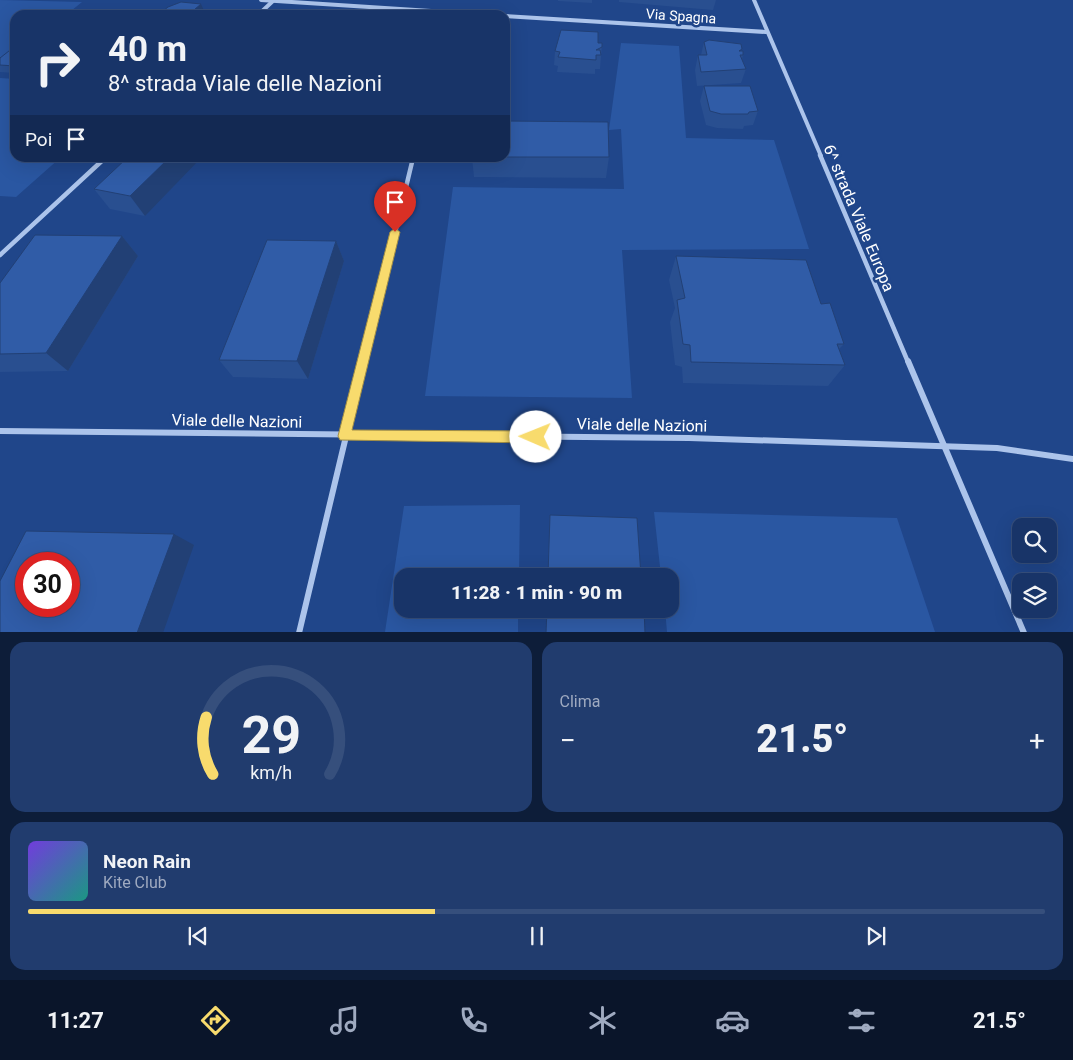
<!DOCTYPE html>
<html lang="it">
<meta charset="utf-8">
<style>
body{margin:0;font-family:Roboto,sans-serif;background:#213c6e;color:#f1f3f6;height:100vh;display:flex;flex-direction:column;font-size:19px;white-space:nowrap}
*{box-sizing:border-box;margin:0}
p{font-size:16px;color:#9faac0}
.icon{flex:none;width:28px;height:28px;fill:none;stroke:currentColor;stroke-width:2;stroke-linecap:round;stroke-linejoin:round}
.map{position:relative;height:632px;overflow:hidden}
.side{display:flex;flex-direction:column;gap:10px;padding:10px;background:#0d1d39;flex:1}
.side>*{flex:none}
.hud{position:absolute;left:10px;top:10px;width:500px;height:152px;border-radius:15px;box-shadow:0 5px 20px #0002,0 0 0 1px #364f7c;background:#183468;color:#f1f3f6;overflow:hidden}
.fabs{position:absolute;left:1012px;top:518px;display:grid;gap:10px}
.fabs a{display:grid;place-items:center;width:45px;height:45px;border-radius:10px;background:#183468;box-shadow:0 5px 20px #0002,0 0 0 1px #364f7c;font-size:25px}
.speed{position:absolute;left:15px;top:552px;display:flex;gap:10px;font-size:25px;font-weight:700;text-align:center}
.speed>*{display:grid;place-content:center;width:65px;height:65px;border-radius:50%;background:#183468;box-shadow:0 5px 20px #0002,0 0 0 1px #364f7c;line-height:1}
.speed .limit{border:8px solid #d22;background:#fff;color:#111}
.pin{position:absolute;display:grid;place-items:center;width:42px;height:42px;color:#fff;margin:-51px -21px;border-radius:50% 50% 50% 0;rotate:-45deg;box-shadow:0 0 5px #0007}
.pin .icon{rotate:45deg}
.me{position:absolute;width:55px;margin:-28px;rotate:271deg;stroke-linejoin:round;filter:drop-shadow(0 0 4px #0008)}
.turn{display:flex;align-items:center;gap:18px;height:105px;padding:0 15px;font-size:22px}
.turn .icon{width:65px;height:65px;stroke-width:2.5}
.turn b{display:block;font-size:35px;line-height:42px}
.then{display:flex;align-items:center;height:48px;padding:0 15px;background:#0003;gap:10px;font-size:19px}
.big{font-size:38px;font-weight:800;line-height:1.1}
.side .tile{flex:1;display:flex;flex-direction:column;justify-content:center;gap:8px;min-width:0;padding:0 18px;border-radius:15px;background:#213c6e}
.side .dial{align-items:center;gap:0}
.dial svg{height:130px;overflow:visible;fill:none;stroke:#364f7c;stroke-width:7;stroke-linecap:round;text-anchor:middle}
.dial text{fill:#f1f3f6;stroke:none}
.song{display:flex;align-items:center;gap:15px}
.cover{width:60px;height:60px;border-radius:8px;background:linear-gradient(135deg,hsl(260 70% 55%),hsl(170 70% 35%))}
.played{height:5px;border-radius:2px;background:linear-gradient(90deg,#f8db6d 40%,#364f7c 40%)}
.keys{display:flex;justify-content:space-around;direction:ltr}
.heat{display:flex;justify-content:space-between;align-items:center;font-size:28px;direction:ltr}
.side .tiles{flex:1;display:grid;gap:10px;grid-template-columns:1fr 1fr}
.tile:last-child{grid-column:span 2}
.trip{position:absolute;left:394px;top:568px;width:285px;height:50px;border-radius:15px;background:#183468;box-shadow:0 5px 20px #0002,0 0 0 1px #364f7c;font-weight:800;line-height:50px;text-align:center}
.dock{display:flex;height:80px;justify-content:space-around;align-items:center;background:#0a152a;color:#9faac0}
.dock .icon{width:35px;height:35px}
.dock .active{color:#f8db6d}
.dock b{font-size:22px;color:#f1f3f6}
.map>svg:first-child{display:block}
</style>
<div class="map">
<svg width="1073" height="633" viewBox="0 0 1073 633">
<rect width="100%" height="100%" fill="#20468a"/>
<g fill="#2a57a2">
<path d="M 0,0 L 82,2 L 66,15 L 15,15 L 15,55 L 0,66 Z"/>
<path d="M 621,43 L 679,46 L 686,138 L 774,140 L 809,249 L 622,250 L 632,398 L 425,396 L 453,187 L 624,189 L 621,129 L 609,130 Z"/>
<path d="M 0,78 L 15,79 L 15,158 L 60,158 L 16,197 L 0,196 Z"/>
<path d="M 520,505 L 519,576 L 402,576 L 402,609 L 518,609 L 518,632 L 385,632 L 404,506 Z"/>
<path d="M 654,512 L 897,518 L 935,632 L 667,632 L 665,609 L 670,609 L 670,576 L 661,576 Z"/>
</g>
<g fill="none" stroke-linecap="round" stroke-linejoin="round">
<g stroke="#acc4eb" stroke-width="4">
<path d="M 261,0 L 493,15"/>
<path d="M 754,0 L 821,156"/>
<path d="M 258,15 L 274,0"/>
<path d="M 505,16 L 766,32"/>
</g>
<g stroke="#acc4eb" stroke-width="4.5">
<path d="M 820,155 L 908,362"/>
<path d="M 0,255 L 105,158"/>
<path d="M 364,362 L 413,158"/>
</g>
<g stroke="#acc4eb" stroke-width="6">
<path d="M 908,361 L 1024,633"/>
<path d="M 0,431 L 689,438 L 997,448 L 1073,459"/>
<path d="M 299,633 L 364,361"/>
</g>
</g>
<g fill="#294f90">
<path d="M 558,0 L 592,0 L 592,3 L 558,1 Z"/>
<path d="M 619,0 L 716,0 L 713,10 L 619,2 Z"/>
<path d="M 704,42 L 741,51 L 743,55 L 742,59 L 746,69 L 741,83 L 697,86 L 695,70 L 698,55 L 701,55 Z"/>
<path d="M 602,43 L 600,69 L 595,69 L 595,74 L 557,72 L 558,66 L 554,65 L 555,51 Z"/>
<path d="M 15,47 L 15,73 L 0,72 L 0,58 Z"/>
<path d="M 704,86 L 758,111 L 753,125 L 744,126 L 743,129 L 717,128 L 706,125 L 700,101 Z"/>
<path d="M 505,121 L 609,157 L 606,178 L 474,177 L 472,158 L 505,158 Z"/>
<path d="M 127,158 L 145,216 L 110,209 L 94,189 Z"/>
<path d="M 122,236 L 138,256 L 68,371 L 0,372 L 0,283 Z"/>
<path d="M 336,241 L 344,261 L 308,379 L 233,377 L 219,360 Z"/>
<path d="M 676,256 L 844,344 L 839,349 L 845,365 L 828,386 L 683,383 L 682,367 L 675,365 L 670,322 L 675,308 L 669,280 Z"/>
</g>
<g fill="#224075">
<path d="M 201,4 L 206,15 L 188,15 Z"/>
<path d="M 169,158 L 201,158 L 145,216 L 130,196 Z"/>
<path d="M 122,236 L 138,256 L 68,371 L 46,353 Z"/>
<path d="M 336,241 L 344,261 L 308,379 L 297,361 Z"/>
<path d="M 174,534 L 194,545 L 163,633 L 137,633 Z"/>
</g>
<g fill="#305ca7" stroke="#224075" fill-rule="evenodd">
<path d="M 181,2 L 201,4 L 188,15 L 158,15 L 168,7 Z"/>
<path d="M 561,30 L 598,32 L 598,43 L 602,43 L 602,47 L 596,50 L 600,50 L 601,55 L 596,55 L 596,60 L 558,57 L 560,52 L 555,51 Z"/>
<path d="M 709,40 L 741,44 L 742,49 L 739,51 L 743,51 L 743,55 L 740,55 L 746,69 L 701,72 L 698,55 L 707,55 L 704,42 Z"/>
<path d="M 14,47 L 15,47 L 15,66 L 0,65 L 0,58 Z"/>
<path d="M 704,86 L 750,86 L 758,111 L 749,112 L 748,114 L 721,114 L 710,111 Z"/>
<path d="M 505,121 L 608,122 L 609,157 L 505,157 Z"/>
<path d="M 127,158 L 169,158 L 130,196 L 94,189 Z"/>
<path d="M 35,235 L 122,236 L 46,353 L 0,354 L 0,283 Z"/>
<path d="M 267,240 L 336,241 L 297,361 L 219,360 Z"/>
<path d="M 676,256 L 806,260 L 821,304 L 830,303 L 844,344 L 837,344 L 845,365 L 691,362 L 690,345 L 683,344 L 677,300 L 685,298 Z"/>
<path d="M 550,515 L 637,518 L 641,576 L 548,576 Z"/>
<path d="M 26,531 L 174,534 L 137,633 L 0,633 L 0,581 ZM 26,564 L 69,564 L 69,606 L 26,606 Z"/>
<path d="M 547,609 L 644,609 L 645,633 L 546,633 Z"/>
</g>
<path fill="#f8db6d" stroke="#a18e47" d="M 395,228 L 400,232 L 352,430 L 536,431 L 541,433 L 542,437 L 541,442 L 536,443 L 340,440 L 338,436 L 390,232 Z"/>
<g text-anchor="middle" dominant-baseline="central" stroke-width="5" stroke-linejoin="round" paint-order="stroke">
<g font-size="14" fill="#fff" stroke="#20468a">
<text transform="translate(681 16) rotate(4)">Via Spagna</text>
</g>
<g font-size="16" fill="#fff" stroke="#20468a">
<text transform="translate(859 218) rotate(67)">6^ strada Viale Europa</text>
<text transform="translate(237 421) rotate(1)">Viale delle Nazioni</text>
<text transform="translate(642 425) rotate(1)">Viale delle Nazioni</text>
</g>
</g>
</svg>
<div class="fabs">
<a><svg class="icon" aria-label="search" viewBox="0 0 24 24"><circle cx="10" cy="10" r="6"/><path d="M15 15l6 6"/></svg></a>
<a><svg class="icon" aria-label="layers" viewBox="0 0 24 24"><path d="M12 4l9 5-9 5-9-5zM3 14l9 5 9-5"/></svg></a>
</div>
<div class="speed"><div class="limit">30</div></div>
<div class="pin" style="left:395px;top:232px;background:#d93025"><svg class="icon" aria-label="arrive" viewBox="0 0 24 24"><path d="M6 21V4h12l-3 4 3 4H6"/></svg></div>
<svg class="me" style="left:536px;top:437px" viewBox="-20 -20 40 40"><circle r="19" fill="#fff"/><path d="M0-13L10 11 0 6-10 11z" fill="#f8db6d"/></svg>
<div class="trip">11:28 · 1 min · 90 m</div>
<div class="hud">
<div class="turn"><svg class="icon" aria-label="right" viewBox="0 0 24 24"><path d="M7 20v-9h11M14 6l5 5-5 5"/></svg><div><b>40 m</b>8^ strada Viale delle Nazioni</div></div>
<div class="then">Poi<svg class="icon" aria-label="arrive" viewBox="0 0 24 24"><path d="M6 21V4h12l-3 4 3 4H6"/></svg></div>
</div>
</div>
<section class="side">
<div class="tiles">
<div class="tile dial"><svg viewBox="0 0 100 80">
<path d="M14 69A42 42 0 1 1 86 69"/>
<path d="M14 69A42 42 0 0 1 10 34" stroke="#f8db6d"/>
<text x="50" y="56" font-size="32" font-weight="700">29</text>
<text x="50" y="72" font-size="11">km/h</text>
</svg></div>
<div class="tile"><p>Clima</p>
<div class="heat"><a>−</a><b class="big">21.5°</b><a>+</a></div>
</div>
<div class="tile">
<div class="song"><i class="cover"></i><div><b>Neon Rain</b><p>Kite Club</p></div></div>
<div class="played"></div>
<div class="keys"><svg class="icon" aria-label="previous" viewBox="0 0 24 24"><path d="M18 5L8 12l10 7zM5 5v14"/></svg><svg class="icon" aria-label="pause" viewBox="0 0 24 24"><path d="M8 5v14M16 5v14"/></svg><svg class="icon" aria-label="next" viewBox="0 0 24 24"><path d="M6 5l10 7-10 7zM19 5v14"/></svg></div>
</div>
</div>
</section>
<nav class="dock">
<b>11:27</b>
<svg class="icon active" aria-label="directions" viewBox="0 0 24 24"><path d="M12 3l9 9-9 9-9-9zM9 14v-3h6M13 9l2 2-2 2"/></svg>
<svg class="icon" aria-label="music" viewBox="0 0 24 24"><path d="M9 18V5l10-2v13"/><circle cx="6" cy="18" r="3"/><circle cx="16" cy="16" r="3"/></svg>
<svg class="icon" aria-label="phone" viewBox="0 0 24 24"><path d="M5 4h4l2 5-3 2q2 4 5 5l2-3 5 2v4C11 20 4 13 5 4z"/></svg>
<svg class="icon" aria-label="climate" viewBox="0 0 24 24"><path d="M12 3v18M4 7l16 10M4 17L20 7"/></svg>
<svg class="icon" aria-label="car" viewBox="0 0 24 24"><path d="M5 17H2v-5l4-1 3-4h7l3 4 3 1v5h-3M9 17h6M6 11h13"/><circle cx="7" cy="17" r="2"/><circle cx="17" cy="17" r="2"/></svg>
<svg class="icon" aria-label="filters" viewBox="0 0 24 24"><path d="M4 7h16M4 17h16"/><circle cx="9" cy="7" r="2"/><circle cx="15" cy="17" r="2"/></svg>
<b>21.5°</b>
</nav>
